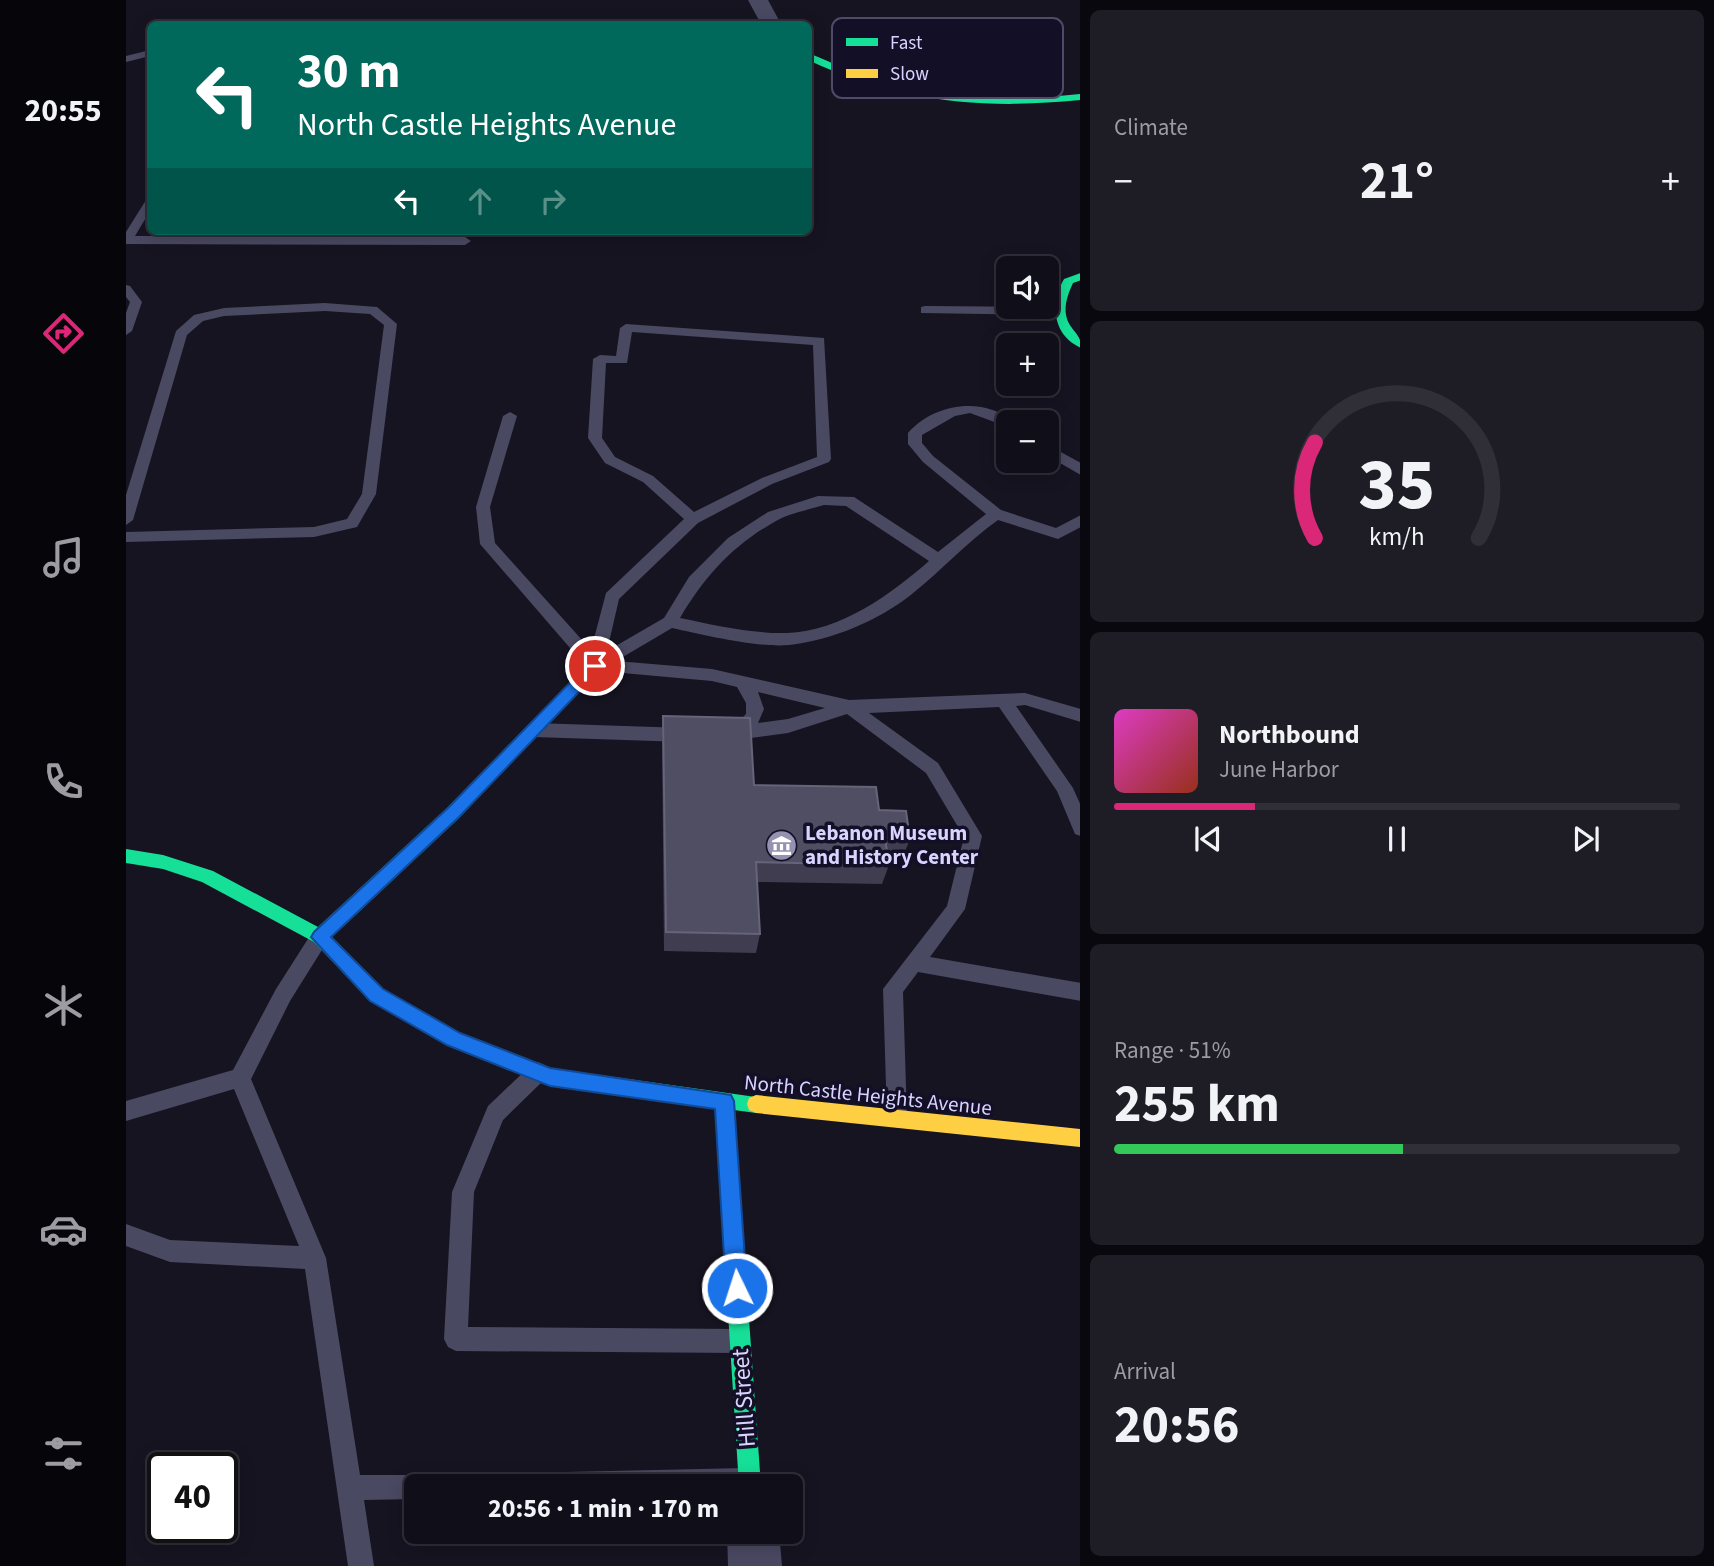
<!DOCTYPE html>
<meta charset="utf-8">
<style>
body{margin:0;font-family:"Source Sans 3",sans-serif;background:#1e1d26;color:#f1f3f6;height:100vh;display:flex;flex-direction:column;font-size:26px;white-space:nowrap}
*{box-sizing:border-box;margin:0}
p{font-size:23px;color:#9c9ca2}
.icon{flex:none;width:38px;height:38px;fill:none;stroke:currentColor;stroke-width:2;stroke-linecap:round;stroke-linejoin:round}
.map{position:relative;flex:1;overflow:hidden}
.panel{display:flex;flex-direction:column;gap:10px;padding:10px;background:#09080e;width:634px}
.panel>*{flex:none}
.banner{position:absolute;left:21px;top:21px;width:665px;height:214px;border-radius:10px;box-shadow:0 4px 18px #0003,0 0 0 2px #302f38;background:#00695c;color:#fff;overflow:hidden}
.tools{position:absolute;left:870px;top:256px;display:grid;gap:14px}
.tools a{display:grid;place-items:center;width:63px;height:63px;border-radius:10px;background:#100f19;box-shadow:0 4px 18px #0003,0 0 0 2px #302f38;font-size:35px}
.speed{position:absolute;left:21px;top:1452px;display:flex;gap:14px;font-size:35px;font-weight:700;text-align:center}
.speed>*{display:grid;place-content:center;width:91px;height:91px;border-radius:50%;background:#100f19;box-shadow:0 4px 18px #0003,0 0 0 2px #302f38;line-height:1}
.speed .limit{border:4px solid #111;border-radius:10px;background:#fff;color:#111}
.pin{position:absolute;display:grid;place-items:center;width:60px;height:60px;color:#fff;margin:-30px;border:4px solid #fff;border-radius:50%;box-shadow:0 2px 7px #0007}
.me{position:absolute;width:77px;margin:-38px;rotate:356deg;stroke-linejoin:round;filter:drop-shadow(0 0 5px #0008)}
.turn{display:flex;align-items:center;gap:24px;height:147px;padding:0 35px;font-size:32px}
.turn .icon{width:91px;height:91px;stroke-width:2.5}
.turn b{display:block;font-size:49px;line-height:60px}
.lanes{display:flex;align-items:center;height:66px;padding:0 35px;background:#0003;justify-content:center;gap:35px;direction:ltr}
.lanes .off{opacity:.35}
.big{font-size:52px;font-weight:700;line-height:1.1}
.panel .widget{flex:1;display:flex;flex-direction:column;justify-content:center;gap:10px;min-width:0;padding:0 24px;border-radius:10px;background:#1e1d26}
.panel .dial{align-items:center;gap:0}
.dial svg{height:182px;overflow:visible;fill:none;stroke:#302f38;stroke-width:7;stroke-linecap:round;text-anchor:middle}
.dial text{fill:#f1f3f6;stroke:none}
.song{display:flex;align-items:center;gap:21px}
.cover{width:84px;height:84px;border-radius:10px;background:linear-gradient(135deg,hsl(310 70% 55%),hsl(10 70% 35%))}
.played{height:7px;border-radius:4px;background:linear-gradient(90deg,#db2777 25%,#302f38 25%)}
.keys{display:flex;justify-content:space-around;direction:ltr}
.heat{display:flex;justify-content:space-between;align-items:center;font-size:38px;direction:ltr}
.charge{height:10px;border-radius:5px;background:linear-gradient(90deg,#34c759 51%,#302f38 0)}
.trip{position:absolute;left:278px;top:1474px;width:399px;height:70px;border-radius:10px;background:#100f19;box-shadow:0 4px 18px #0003,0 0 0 2px #302f38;font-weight:700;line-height:70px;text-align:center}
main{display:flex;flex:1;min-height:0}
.tabs{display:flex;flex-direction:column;width:126px;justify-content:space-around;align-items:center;background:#06060a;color:#9c9ca2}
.tabs .icon{width:49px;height:49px}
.tabs .on{color:#db2777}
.tabs b{font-size:32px;color:#f1f3f6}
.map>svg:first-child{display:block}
</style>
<main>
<nav class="tabs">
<b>20:55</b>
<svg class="icon on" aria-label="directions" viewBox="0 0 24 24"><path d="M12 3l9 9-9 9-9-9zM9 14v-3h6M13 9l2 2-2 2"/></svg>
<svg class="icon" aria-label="music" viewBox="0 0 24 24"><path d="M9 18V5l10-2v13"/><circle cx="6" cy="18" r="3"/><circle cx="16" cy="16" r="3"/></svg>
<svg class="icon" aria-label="phone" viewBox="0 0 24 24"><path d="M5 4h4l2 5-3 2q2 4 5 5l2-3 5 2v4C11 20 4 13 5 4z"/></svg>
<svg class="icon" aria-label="climate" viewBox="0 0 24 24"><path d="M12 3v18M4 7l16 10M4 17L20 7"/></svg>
<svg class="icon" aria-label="car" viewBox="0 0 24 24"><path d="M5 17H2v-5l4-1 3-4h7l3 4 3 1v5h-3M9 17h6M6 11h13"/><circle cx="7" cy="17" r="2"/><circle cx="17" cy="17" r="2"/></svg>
<svg class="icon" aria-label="filters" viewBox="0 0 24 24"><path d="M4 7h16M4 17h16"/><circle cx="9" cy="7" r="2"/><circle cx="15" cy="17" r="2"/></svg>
</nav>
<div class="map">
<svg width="955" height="1566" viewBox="0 0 955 1566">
<rect width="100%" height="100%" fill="#161421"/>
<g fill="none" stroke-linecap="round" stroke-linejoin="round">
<g fill="#4a4962" fill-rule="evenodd">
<path d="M 24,50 L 24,56 L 0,62 L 0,56 Z"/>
<path d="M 24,199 L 24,211 L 9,236 L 339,237 L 345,241 L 339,245 L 0,244 L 0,232 L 20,200 Z"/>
<path d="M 0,285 L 4,286 L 16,302 L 6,331 L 0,335 L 0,313 L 4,302 L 0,297 Z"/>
<path d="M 199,303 L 251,307 L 271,324 L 250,494 L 231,527 L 188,537 L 0,542 L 0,532 L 188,527 L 221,519 L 236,494 L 258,325 L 244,314 L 199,311 L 98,316 L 77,321 L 61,335 L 7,520 L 0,525 L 0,495 L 50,331 L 68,315 L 98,308 Z"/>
<path d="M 799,306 L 933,307 L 939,311 L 933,315 L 795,313 L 795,307 Z"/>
<path d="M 500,324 L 698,338 L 705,459 L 703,462 L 646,484 L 572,523 L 493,599 L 481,651 L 538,618 L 563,577 L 602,538 L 642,512 L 692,496 L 728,497 L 812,552 L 860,514 L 797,462 L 782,444 L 782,433 C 808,403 858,396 888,422 L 882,422 L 882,427 L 844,413 L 829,416 L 796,435 L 796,443 L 807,456 L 875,510 L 930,528 L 955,515 L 955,527 L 932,539 L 872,520 C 841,542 816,570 786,594 C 752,621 706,640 663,645 C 632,648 578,635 546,628 L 490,661 L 586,669 L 723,700 L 899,693 L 955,709 L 955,722 L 899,705 L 890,706 L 947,788 L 955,806 L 955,836 L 949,834 L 931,791 L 873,707 L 743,713 L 812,763 L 856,836 L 839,909 L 804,957 L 955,983 L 955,1001 L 792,972 L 777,992 L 781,1118 L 778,1125 L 771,1128 L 764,1125 L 761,1118 L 757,989 L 821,906 L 838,837 L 800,773 L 721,714 L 662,733 L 601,741 L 595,739 L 593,734 L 595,729 L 608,726 L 620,714 L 620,703 L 611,687 L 586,681 L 463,670 L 354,544 L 350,507 L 377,416 L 384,412 L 391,416 L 364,507 L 369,543 L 465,650 L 480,593 L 558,519 L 517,482 L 479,463 L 462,438 L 467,359 L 474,355 L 490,356 L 494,328 ZM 506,332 L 687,345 L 691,457 L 636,478 L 568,512 L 527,476 L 489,457 L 476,438 L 480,363 L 501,363 ZM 698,505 L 720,506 L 803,561 C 764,595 715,631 661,633 C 626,634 588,625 554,618 C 579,576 607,545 650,521 C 664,513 682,510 698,505 ZM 632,692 L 699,708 L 662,719 L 632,723 L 638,709 Z"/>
<path d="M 920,444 L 955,463 L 955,475 L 920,455 Z"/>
<path d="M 408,723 L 559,728 L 565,730 L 568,735 L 565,740 L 559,742 L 408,737 L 402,735 L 400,730 L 402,725 Z"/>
<path d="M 194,928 L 201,931 L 204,937 L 164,1001 L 125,1079 L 200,1258 L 234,1475 L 290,1475 L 299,1478 L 302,1486 L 290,1486 L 290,1499 L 238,1500 L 248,1566 L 222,1566 L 179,1269 L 44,1262 L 0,1246 L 0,1224 L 44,1240 L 173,1246 L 108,1089 L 0,1121 L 0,1101 L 107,1070 L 150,989 L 187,931 Z"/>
<path d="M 412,1062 L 419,1065 L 422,1072 L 419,1079 L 377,1120 L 348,1192 L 342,1327 L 612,1329 L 620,1333 L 624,1341 L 620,1349 L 612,1353 L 330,1351 L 322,1347 L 318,1339 L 326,1192 L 362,1106 L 405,1065 Z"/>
<path d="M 620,1468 L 629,1471 L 632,1480 L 630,1486 L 335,1486 L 338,1477 L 347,1474 Z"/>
</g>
<g fill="#4a4962" fill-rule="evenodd">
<path d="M 622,0 L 642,0 L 655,24 L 635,24 Z"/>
<path d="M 601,1531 L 653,1531 L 656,1566 L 602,1566 Z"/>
</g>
<g fill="#16e098" fill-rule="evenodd">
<path d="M 682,53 C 706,62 728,74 752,81 C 818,101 886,101 955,94 L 955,100 C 856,110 773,102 682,60 Z"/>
<path d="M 955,273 L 955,280 L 947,283 C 940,298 935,314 946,328 C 952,336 955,338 955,348 C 926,335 924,303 938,279 Z"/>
<path d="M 469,660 L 476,666 L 474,670 L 333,818 L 206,937 L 256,989 L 333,1033 L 424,1068 L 637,1098 L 639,1104 L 637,1110 L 630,1113 L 608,1110 L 635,1486 L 613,1486 L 589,1108 L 424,1086 L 321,1045 L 244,1001 L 188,942 L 76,882 L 37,869 L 0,863 L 0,849 L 37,855 L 87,871 L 192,927 L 321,808 L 464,662 Z"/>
</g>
<path fill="#ffcf43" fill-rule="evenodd" d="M 630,1095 L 955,1129 L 955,1147 L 630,1113 L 623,1110 L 621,1104 L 623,1098 Z"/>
</g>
<path fill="#403d50" d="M 537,716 L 628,785 L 753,810 L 784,839 L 776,859 L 762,859 L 763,865 L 756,884 L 631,882 L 634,934 L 630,953 L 538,951 L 536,738 Z"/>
<path fill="#504e63" stroke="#66637b" stroke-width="2" d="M 537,716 L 624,718 L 628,785 L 750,787 L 753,810 L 780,811 L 784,839 L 759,838 L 763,865 L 630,862 L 634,934 L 540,932 Z"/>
<path fill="#1a73e8" stroke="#114b97" stroke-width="2" d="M 469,661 L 474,662 L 477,666 L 474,670 L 333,817 L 205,937 L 257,989 L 334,1033 L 424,1068 L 605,1095 L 608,1101 L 621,1288 L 618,1295 L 611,1298 L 603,1295 L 600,1288 L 589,1109 L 424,1086 L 321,1045 L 244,1001 L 185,937 L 188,932 L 322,808 L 464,662 Z"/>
<defs>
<symbol id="museum-disc" viewBox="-11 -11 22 22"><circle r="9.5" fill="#9591b1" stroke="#130f26"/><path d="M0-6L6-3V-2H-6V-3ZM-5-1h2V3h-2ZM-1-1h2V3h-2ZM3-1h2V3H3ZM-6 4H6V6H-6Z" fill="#fff"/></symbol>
</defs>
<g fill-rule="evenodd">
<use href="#museum-disc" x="638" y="828" width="35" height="35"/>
</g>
<g text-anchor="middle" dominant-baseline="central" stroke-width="7" stroke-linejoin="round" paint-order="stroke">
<g font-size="21" font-weight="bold" fill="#d9d4ff" stroke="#130f26" text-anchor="start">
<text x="679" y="833">Lebanon Museum<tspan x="679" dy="24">and History Center</tspan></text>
</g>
<g font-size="21" fill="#d9d4ff" stroke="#130f26">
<text transform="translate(742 1095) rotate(6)">North Castle Heights Avenue</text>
</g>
<g font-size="24" fill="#d9d4ff" stroke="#130f26">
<text transform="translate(618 1398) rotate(-94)">Hill Street</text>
</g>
</g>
<rect x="706" y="18" width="231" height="80" rx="10" fill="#130f26" stroke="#4e4a67" stroke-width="2"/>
<rect x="720" y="38" width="32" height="8" fill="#16e098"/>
<rect x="720" y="69" width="32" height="9" fill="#ffcf43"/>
<g font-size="19" fill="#d9d4ff">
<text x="764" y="49">Fast</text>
<text x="764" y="80">Slow</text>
</g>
</svg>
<div class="tools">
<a><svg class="icon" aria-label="sound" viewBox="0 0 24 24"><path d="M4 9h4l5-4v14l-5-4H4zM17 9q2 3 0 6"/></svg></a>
<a>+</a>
<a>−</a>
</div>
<div class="speed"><div class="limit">40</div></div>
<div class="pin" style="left:469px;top:666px;background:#d93025"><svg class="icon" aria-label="arrive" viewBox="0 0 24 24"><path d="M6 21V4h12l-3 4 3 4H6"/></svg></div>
<svg class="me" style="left:611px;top:1288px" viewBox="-20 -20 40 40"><circle r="17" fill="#1a73e8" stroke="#fff" stroke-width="3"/><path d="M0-11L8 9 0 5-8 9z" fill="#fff"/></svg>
<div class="trip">20:56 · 1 min · 170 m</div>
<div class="banner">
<div class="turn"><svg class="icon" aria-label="left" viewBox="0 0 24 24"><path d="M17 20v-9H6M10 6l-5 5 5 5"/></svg><div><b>30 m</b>North Castle Heights Avenue</div></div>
<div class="lanes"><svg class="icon" aria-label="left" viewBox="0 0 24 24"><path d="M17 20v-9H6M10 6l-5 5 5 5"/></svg><svg class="icon off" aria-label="ahead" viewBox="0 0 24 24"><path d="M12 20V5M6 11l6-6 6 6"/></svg><svg class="icon off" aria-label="right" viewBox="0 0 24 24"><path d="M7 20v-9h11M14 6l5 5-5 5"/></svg></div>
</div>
</div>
<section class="panel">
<div class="widget"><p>Climate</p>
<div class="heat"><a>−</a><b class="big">21°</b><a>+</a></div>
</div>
<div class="widget dial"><svg viewBox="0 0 100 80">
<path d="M14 69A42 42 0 1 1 86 69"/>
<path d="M14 69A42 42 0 0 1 14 27" stroke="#db2777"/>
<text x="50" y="56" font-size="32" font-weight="700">35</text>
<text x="50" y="72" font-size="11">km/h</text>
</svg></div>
<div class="widget">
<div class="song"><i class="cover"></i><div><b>Northbound</b><p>June Harbor</p></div></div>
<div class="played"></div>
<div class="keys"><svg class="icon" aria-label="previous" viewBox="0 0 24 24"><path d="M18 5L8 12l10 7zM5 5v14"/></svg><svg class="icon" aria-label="pause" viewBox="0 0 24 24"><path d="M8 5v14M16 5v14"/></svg><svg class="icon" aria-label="next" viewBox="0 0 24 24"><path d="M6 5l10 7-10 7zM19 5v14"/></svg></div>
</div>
<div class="widget"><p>Range · 51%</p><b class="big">255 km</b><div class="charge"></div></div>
<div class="widget"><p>Arrival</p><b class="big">20:56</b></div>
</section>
</main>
